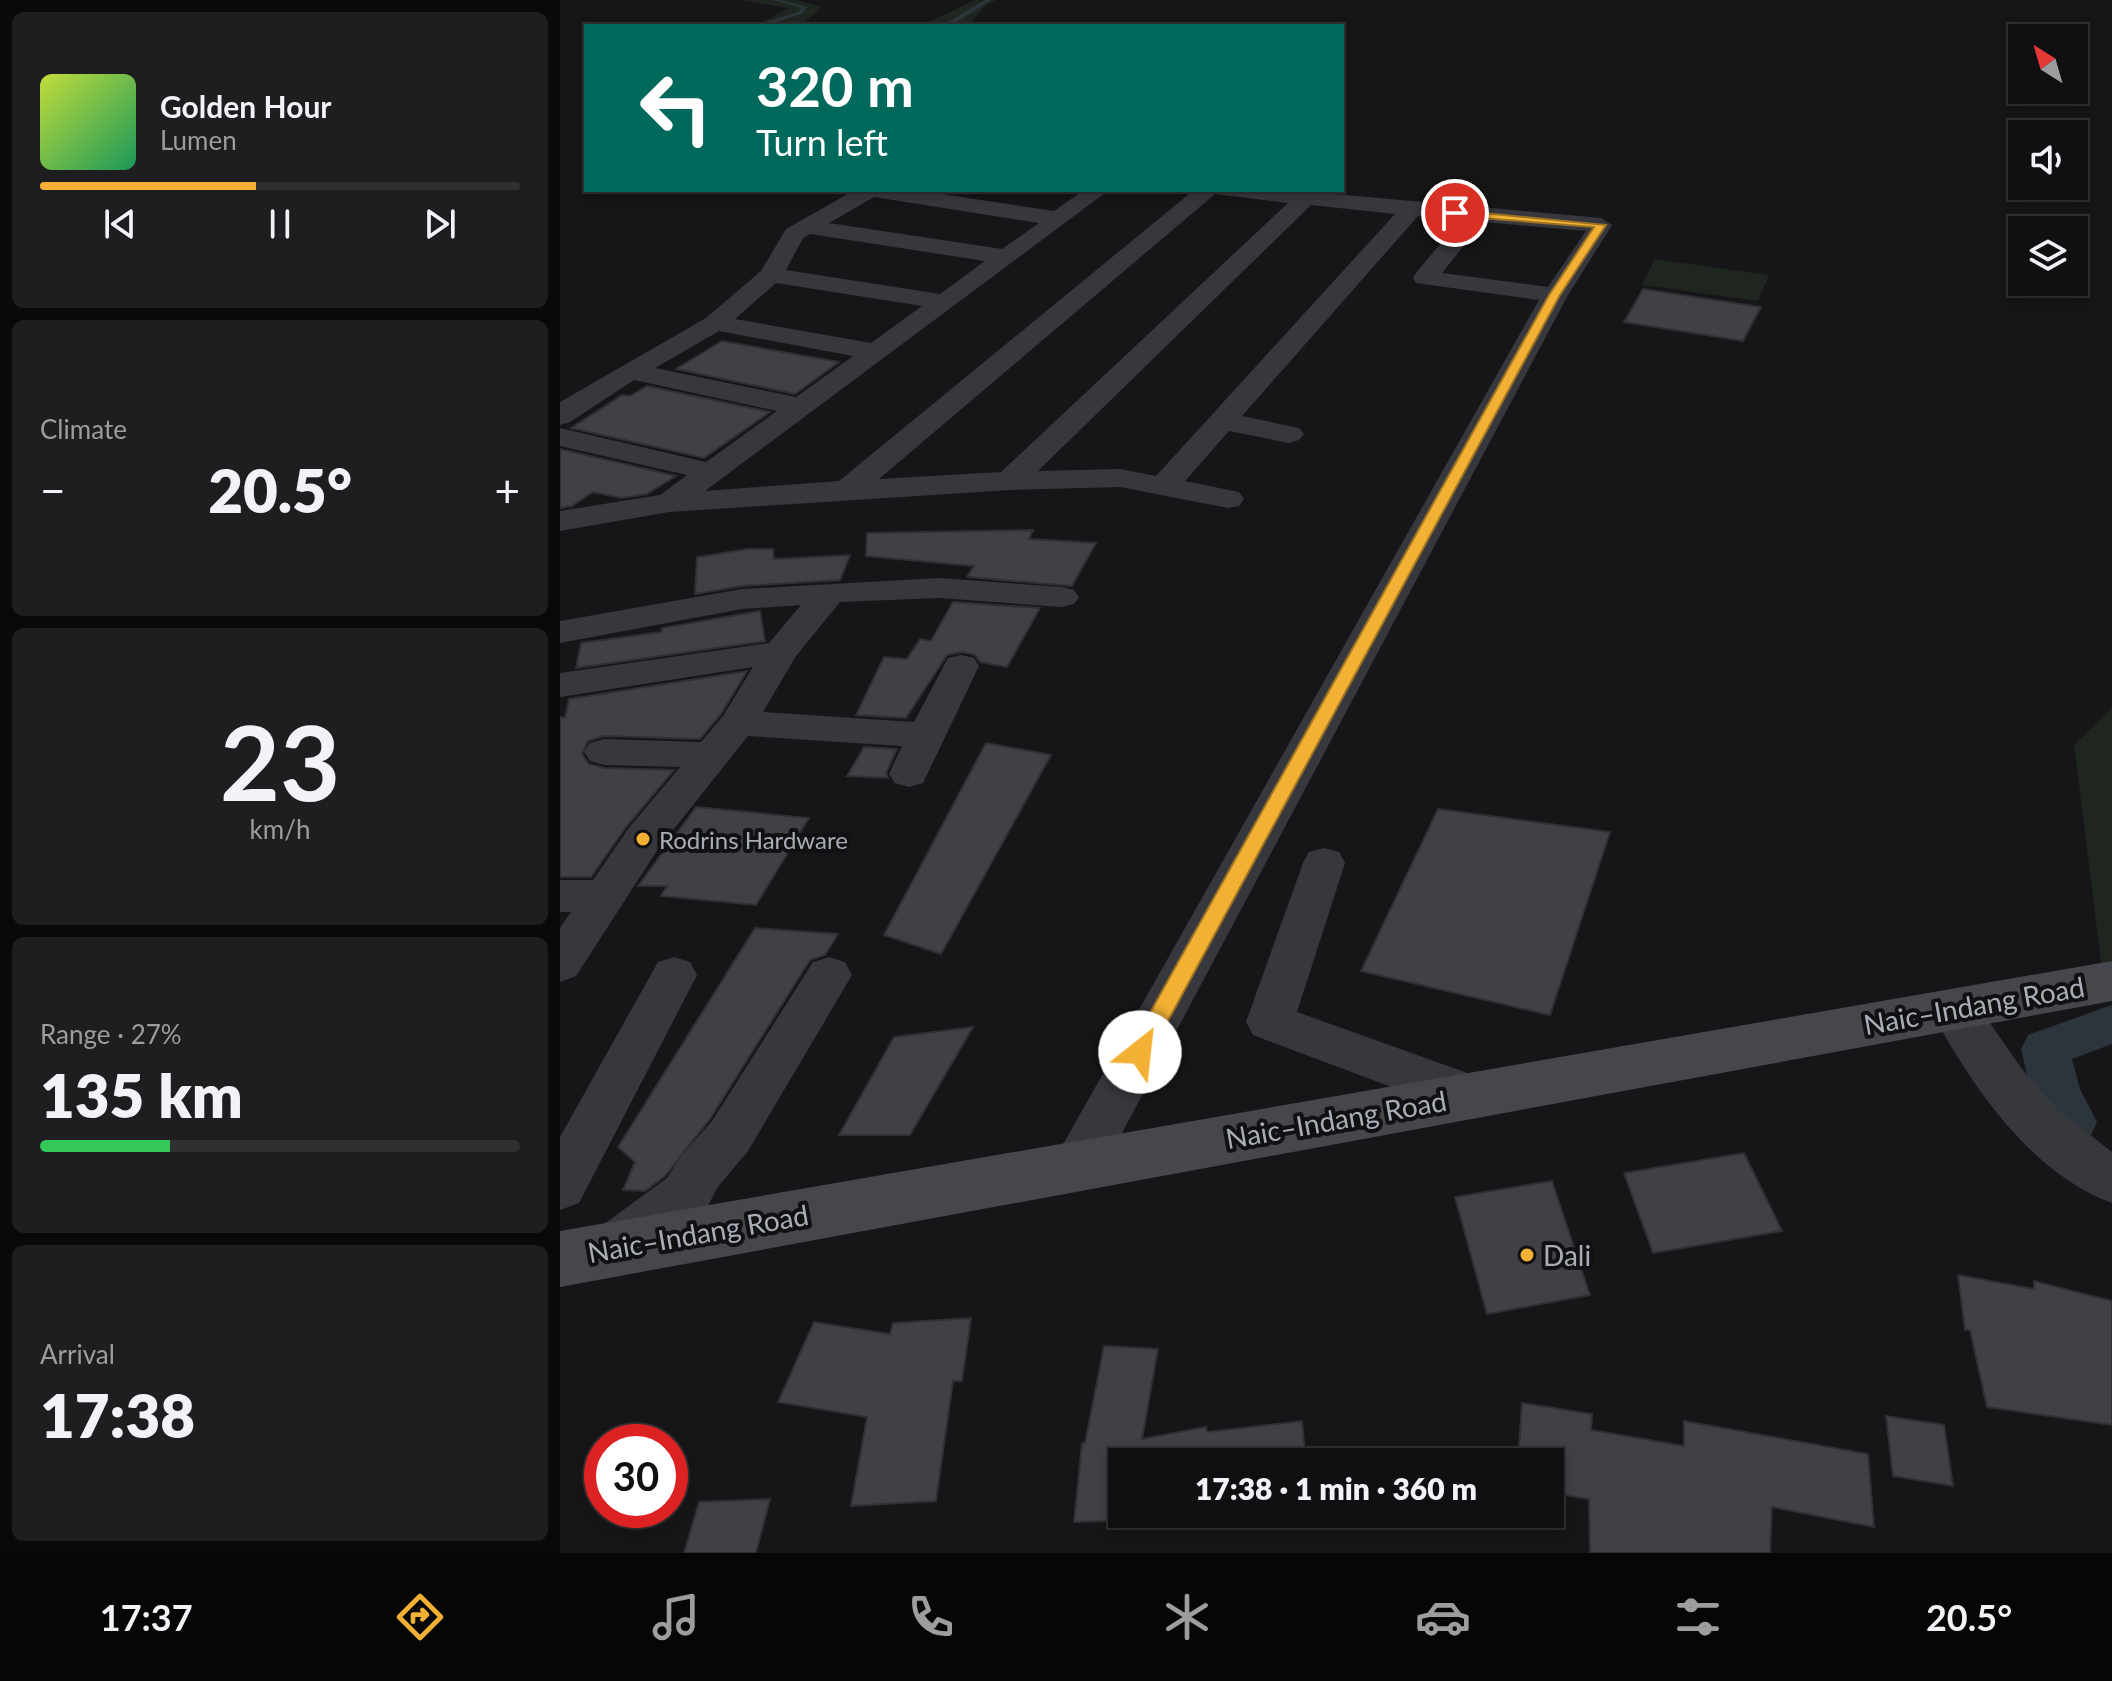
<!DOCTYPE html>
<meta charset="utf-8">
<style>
body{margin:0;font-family:Lato,sans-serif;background:#1e1e20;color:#f1f3f6;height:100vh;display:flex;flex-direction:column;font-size:30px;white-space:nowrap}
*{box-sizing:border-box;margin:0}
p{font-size:26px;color:#9c9d9f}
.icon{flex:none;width:44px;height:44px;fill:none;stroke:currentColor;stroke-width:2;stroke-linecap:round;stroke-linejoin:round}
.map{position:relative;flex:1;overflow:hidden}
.side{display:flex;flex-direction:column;gap:12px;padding:12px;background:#09090a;width:560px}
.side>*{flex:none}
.top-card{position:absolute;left:24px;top:24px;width:760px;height:168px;border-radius:0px;box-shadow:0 4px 12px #0003,0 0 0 2px #303032;background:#00695c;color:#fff;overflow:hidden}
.needle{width:52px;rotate:323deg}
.fabs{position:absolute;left:1448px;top:24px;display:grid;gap:16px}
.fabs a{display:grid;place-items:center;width:80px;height:80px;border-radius:0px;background:#101012;box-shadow:0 4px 12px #0003,0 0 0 2px #303032;font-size:40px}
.speed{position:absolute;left:24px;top:1424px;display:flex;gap:16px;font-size:40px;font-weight:700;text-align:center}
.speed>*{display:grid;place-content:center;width:104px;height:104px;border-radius:50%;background:#101012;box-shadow:0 4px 12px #0003,0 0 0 2px #303032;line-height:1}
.speed .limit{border:12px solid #d22;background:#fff;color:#111}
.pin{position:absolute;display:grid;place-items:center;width:68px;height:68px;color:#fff;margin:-34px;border:4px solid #fff;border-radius:50%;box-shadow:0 2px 8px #0007}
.me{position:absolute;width:88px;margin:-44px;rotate:29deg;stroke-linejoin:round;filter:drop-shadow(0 0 6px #0008)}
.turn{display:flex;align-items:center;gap:28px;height:168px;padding:0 40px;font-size:36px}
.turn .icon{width:104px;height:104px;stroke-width:2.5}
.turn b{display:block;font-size:56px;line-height:68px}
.big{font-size:60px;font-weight:800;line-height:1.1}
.side .card{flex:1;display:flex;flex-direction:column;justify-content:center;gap:12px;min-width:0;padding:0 28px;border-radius:12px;background:#1e1e20}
.side .dial{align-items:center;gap:0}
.dial b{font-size:104px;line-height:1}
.song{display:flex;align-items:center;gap:24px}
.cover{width:96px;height:96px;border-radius:12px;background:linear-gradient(135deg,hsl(70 70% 55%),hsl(150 70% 35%))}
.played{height:8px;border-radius:4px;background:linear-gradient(90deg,#f2b134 45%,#303032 45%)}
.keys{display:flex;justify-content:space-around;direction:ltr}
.heat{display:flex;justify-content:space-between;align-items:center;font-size:44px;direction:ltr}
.charge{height:12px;border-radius:6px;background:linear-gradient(90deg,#34c759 27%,#303032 0)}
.trip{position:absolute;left:548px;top:1448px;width:456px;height:80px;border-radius:0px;background:#101012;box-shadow:0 4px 12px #0003,0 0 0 2px #303032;font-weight:800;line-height:80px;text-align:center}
.tab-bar{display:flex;height:128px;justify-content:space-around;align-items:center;background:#060607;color:#9c9d9f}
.tab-bar .icon{width:56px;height:56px}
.tab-bar .active{color:#f2b134}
.tab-bar b{font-size:36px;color:#f1f3f6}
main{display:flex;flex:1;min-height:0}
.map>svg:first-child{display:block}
</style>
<main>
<section class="side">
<div class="card">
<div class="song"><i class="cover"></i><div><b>Golden Hour</b><p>Lumen</p></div></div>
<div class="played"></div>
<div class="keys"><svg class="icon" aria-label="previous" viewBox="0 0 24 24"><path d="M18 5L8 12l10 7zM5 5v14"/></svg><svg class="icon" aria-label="pause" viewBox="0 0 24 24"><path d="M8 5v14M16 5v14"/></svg><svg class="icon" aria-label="next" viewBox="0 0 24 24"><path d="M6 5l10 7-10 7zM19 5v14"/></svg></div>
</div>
<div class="card"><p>Climate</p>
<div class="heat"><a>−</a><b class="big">20.5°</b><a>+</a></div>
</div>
<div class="card dial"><b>23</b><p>km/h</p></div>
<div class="card"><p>Range · 27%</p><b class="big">135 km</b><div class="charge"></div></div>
<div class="card"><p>Arrival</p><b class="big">17:38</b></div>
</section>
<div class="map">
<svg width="1552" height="1553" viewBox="0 0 1552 1553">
<rect width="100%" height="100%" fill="#161618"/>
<g fill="#1e261f">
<path d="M 181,0 L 236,0 L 262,7 L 240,26 L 196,26 L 228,8 Z"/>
<path d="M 415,0 L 436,0 L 425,6 L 408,26 L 345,26 L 369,22 Z"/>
<path d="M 1095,259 L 1209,275 L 1198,301 L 1082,285 Z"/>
<path d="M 1552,708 L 1552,968 L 1542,970 L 1514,745 Z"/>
</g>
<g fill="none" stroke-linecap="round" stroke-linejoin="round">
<g fill="#2c353c" fill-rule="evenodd">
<path d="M 213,0 L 221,0 L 247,7 L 242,14 L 213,23 L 214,26 L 208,26 L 208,21 L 238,12 L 242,8 Z"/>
<path d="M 425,0 L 431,0 L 392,25 L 381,26 Z"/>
</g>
<path fill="#2c353c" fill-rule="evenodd" d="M 1552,1005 L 1552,1044 L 1512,1059 L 1520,1089 L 1537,1122 L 1530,1137 L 1512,1144 L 1494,1137 L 1471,1092 L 1461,1049 L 1468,1035 Z"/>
</g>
<g fill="#404145" stroke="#303034" stroke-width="2">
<path d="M 1083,289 L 1201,307 L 1183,341 L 1064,322 Z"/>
<path d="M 162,341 L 279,362 L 235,394 L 116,369 Z"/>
<path d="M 87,386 L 210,412 L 144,458 L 11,428 L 62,395 L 70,396 Z"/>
<path d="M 0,449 L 116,476 L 87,494 L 61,498 L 33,492 L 12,506 L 0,508 Z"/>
<path d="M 473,530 L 469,539 L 536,543 L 512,586 L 407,577 L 414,566 L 306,556 L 307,533 Z"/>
<path d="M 188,549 L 213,549 L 214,559 L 290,555 L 280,580 L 182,586 L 135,594 L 137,557 Z"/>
<path d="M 393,602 L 480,608 L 447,667 L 420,662 L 415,655 L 402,652 L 387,655 L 346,718 L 296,715 L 324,657 L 347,659 L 360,639 L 371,641 Z"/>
<path d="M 200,611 L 205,641 L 16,668 L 21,643 L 101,632 L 102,628 Z"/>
<path d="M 187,671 L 161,714 L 140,739 L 44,736 L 28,741 L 22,754 L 29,764 L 44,768 L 114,770 L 66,827 L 31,877 L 0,877 L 0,717 L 5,718 L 9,699 Z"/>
<path d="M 426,743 L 491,755 L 381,954 L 324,935 Z"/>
<path d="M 304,747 L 337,749 L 326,773 L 328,778 L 287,776 Z"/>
<path d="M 136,807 L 249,818 L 196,905 L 101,896 L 107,886 L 78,886 Z"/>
<path d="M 878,809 L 1050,832 L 990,1015 L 801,971 Z"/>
<path d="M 195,928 L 278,934 L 265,955 L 250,960 L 150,1119 L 105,1176 L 85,1191 L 63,1190 L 75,1162 L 58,1147 Z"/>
<path d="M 413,1027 L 350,1135 L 279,1135 L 334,1037 Z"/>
<path d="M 1184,1153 L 1222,1231 L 1093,1253 L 1064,1173 Z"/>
<path d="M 992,1181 L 1030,1295 L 927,1314 L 895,1197 Z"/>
<path d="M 1398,1275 L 1474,1289 L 1474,1281 L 1552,1301 L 1552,1425 L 1427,1407 L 1410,1330 L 1405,1330 Z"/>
<path d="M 411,1318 L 402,1381 L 393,1381 L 376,1501 L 291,1506 L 307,1417 L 218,1402 L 254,1322 L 330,1334 L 333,1323 Z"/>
<path d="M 544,1346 L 598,1349 L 582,1439 L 646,1427 L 647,1432 L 742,1421 L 746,1462 L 562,1462 L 562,1514 L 582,1514 L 582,1520 L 514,1522 L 522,1443 L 525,1443 Z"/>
<path d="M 962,1403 L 1032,1414 L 1031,1430 L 1124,1446 L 1124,1421 L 1308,1454 L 1314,1527 L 1212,1507 L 1210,1553 L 1030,1553 L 1029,1499 L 990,1493 L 990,1462 L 958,1462 Z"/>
<path d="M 1326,1416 L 1384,1425 L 1393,1486 L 1333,1476 Z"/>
<path d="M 210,1499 L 196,1553 L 124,1553 L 139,1502 Z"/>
</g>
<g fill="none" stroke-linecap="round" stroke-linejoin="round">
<g fill="#37383d" fill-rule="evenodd">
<path d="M 295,190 L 354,190 L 494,211 L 524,190 L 549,190 L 145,491 L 279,481 L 634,190 L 729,190 L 1041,218 L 1052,225 L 1008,295 L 537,1180 L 519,1187 L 501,1180 L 493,1164 L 501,1148 L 979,300 L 856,283 L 853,278 L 856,273 L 900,220 L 858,216 L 682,416 L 739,428 L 744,434 L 739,440 L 729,443 L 669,431 L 625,481 L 679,492 L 684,499 L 679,506 L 668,508 L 560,487 L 450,490 L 109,512 L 0,531 L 0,511 L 100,495 L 127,475 L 0,446 L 0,428 L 146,462 L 217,411 L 74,380 L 10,422 L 0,425 L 0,402 L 146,318 L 201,271 L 226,229 ZM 655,194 L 728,203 L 441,472 L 319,479 ZM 314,197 L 479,223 L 442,249 L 269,223 ZM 751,205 L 835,214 L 596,476 L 560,469 L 478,471 ZM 923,222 L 1026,231 L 988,287 L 882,273 ZM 250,234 L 425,261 L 380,294 L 226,270 L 243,238 ZM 216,283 L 362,306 L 311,343 L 175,319 ZM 159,331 L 293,356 L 236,397 L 95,368 Z"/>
<path d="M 379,578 L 502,587 L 514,590 L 519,597 L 514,604 L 502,607 L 379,598 L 280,602 L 236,656 L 203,712 L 354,722 L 388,658 L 401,655 L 414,658 L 419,666 L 363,783 L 349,787 L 335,783 L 329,774 L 342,746 L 188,736 L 98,849 L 16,976 L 0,982 L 0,928 L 11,912 L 0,912 L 0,880 L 33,880 L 68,829 L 120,767 L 44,765 L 30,761 L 24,752 L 30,743 L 44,739 L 141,742 L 163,716 L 193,667 L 0,697 L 0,673 L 209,643 L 241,605 L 182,609 L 0,643 L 0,621 L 182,589 Z"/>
<path d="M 764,848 L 779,852 L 785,863 L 737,1012 L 927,1080 L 934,1095 L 927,1110 L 909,1116 L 693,1035 L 686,1022 L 743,863 L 749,852 Z"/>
<path d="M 114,957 L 130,962 L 137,975 L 19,1203 L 0,1210 L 0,1137 L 98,962 Z"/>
<path d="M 269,957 L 285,962 L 292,975 L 188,1151 L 157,1188 L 145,1212 L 78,1263 L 59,1270 L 40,1263 L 32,1245 L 40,1227 L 107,1178 L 121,1156 L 152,1121 L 253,962 Z"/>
<path d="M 1394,990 L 1411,996 L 1462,1069 L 1497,1109 L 1552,1152 L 1552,1203 C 1470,1173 1410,1084 1370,1009 L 1377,996 Z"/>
</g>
<path fill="#45474d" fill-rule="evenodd" d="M 1552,961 L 1552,1001 L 0,1287 L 0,1231 Z"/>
</g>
<path fill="#f2b134" stroke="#9d7322" stroke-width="2" d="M 892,210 L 1046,225 L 1000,295 L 588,1058 L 572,1058 L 569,1052 L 572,1045 L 989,295 L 1034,227 L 895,216 Z"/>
<g fill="#f2b134" stroke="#111113" stroke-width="3">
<circle cx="83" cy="839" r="8"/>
<circle cx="967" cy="1255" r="8"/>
</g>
<g text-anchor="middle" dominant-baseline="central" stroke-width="8" stroke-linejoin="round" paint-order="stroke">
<g font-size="24" fill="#a8adb8" stroke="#111113" text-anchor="start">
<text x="99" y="839">Rodrins Hardware</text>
</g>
<g font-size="28" fill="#a8adb8" stroke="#111113">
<text transform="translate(1414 1005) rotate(-10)">Naic–Indang Road</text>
<text transform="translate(776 1119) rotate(-10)">Naic–Indang Road</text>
<text transform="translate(138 1233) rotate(-10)">Naic–Indang Road</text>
</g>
<g font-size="28" fill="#a8adb8" stroke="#111113" text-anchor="start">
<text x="983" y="1255">Dali</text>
</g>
</g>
</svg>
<div class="fabs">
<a><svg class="needle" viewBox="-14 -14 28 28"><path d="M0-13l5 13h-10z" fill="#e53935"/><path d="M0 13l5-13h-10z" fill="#9c9d9f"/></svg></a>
<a><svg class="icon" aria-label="sound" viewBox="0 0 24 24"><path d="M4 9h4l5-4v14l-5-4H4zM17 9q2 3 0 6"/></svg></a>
<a><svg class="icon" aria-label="layers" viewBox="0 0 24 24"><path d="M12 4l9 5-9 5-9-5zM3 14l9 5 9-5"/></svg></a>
</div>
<div class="speed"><div class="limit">30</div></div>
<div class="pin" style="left:895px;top:213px;background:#d93025"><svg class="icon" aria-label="arrive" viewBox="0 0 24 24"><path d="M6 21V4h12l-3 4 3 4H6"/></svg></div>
<svg class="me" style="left:580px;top:1052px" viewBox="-20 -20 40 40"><circle r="19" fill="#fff"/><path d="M0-13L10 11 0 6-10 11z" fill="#f2b134"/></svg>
<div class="trip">17:38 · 1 min · 360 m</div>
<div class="top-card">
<div class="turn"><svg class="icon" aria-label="left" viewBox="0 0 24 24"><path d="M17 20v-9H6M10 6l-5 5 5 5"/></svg><div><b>320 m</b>Turn left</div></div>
</div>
</div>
</main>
<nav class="tab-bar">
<b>17:37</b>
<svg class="icon active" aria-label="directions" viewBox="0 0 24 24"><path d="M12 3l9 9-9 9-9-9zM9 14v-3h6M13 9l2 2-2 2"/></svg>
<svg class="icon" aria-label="music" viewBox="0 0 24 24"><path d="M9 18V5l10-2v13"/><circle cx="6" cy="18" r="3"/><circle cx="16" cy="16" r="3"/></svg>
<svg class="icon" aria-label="phone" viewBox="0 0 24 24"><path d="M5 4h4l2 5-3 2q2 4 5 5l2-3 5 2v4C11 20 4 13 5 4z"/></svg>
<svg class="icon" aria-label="climate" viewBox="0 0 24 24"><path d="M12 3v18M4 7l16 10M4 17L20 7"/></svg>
<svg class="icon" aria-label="car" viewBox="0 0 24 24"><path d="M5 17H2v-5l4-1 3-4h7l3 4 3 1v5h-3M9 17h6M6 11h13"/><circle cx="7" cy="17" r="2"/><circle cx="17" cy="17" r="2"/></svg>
<svg class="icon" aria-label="filters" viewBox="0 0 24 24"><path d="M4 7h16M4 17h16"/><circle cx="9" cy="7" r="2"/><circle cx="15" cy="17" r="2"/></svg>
<b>20.5°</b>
</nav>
